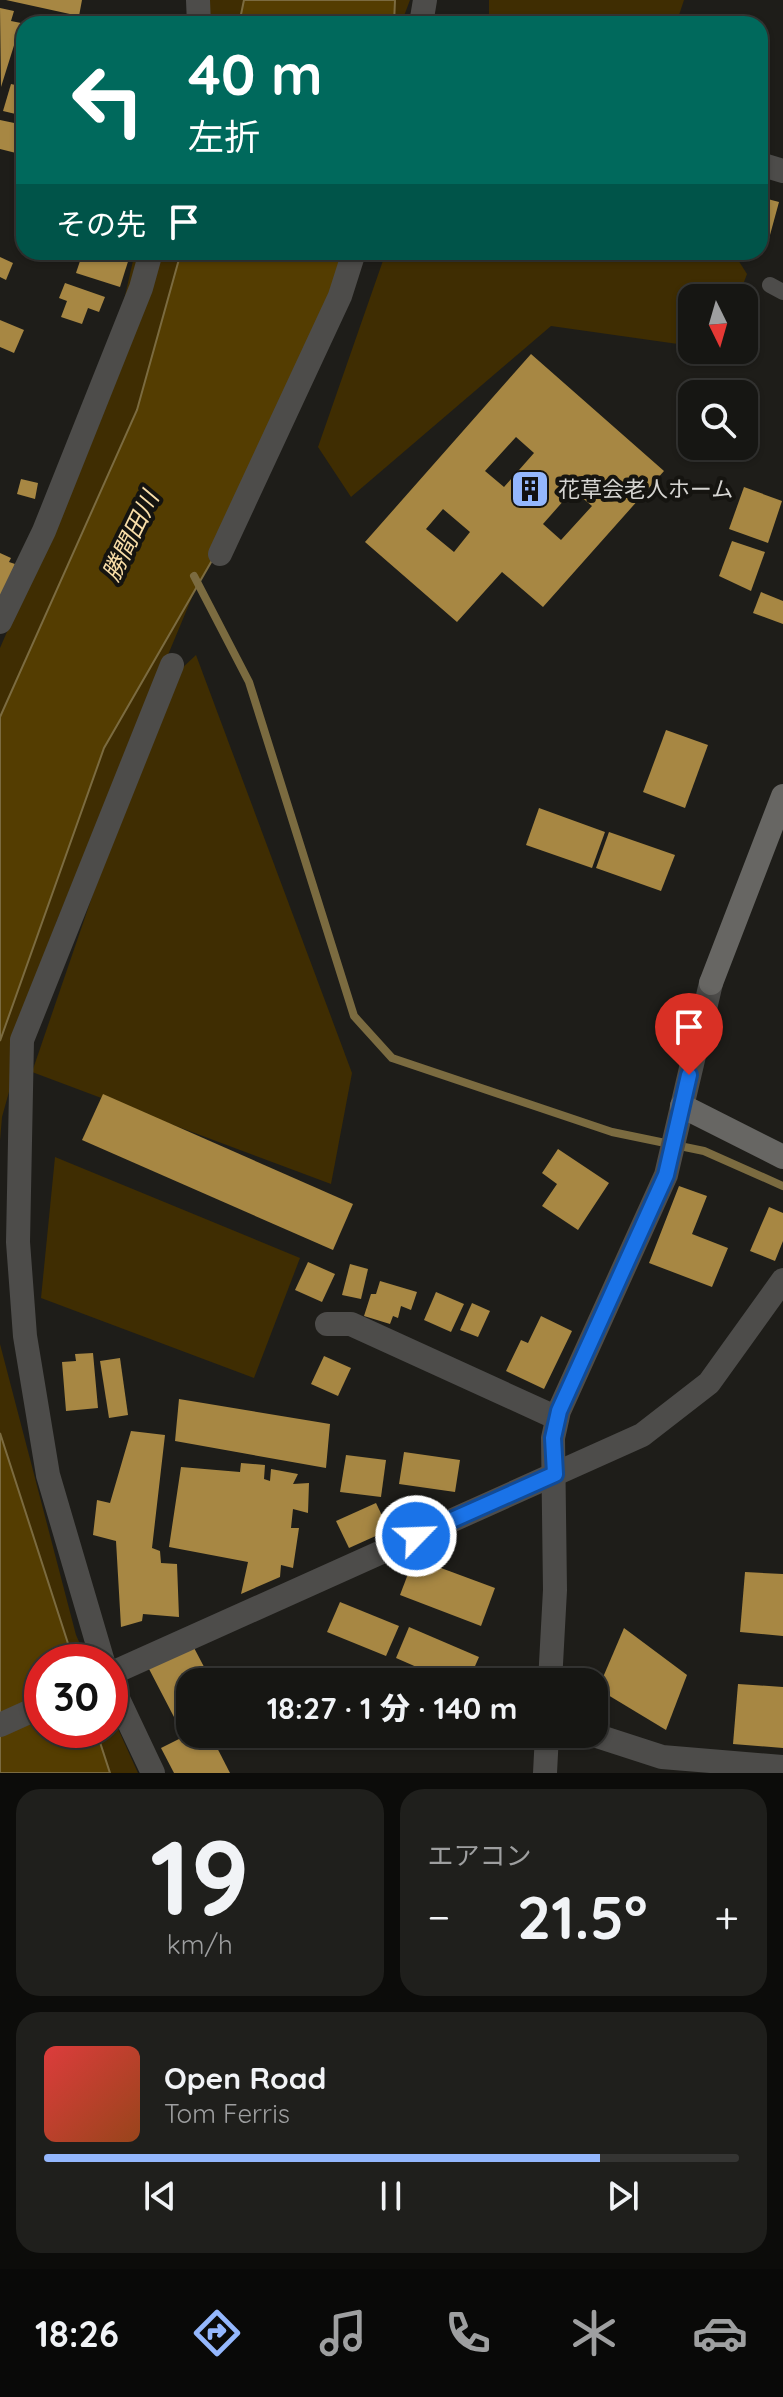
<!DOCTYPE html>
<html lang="ja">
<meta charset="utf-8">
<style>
body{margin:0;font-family:Quicksand,"Noto Sans JP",sans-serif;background:#1f1f1c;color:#f1f3f6;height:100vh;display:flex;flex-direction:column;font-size:30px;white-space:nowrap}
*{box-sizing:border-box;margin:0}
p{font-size:26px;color:#9e9fa0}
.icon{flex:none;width:44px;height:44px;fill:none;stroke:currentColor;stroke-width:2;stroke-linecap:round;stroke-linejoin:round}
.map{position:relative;height:1773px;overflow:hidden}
.details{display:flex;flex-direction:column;gap:16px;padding:16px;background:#0c0c0a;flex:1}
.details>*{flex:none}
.guide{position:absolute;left:16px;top:16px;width:752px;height:244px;border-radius:24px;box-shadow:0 2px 6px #0004,0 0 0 2px #353533;background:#00695c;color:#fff;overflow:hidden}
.needle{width:52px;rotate:175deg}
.buttons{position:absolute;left:678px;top:284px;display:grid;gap:16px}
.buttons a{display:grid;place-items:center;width:80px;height:80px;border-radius:16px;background:#161613;box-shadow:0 2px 6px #0004,0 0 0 2px #353533;font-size:40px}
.speed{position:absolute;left:24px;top:1644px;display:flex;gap:16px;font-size:40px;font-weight:700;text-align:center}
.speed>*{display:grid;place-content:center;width:104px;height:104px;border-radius:50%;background:#161613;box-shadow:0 2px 6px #0004,0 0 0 2px #353533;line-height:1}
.speed .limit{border:12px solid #d22;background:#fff;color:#111}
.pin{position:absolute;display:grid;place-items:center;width:68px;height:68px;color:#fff;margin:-82px -34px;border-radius:50% 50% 50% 0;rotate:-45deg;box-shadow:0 0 8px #0007}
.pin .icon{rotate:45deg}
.me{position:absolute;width:88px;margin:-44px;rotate:66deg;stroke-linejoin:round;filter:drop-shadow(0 0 6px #0008)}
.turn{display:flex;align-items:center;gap:28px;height:168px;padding:0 40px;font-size:36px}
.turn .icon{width:104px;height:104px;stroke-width:2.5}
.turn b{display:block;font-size:56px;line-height:68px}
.then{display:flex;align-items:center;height:76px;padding:0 40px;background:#0003;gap:16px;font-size:30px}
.big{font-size:60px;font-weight:800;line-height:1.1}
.details .tile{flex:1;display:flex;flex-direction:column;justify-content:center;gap:12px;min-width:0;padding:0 28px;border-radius:24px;background:#1f1f1c}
.details .dial{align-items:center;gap:0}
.dial b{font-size:104px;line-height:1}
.song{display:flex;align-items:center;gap:24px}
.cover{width:96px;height:96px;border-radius:12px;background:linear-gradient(135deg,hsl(0 70% 55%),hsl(20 70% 35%))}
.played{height:8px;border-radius:4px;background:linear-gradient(90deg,#94b7fd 80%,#353533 80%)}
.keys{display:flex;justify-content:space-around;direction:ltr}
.heat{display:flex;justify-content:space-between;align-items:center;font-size:44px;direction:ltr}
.details .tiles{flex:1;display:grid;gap:16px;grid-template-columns:1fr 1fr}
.tile:last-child{grid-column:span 2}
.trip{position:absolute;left:176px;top:1668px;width:432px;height:80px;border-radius:24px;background:#161613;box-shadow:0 2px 6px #0004,0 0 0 2px #353533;font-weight:800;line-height:80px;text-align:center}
.menu{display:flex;height:128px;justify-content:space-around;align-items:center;background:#090908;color:#9e9fa0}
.menu .icon{width:56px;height:56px}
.menu .on{color:#94b7fd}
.menu b{font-size:36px;color:#f1f3f6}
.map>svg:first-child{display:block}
</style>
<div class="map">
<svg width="783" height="1773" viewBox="0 0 783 1773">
<rect width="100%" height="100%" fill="#1e1d19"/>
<g fill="#3f2d02">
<path d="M 193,0 L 410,0 L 401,24 L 187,24 Z"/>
<path d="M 489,0 L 684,0 L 676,24 L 489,24 Z"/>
<path d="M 135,252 L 321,252 L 236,492 L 56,923 L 2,1117 L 0,1141 L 0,648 L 94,431 Z"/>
<path d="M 386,252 L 733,252 L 747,274 L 738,298 L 692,298 L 692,346 L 551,326 L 351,497 L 318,447 Z"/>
<path d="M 196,655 L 352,1073 L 331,1184 L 32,1072 L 165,684 Z"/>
<path d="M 55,1157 L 300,1258 L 254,1378 L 41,1298 Z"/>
<path d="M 0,1344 L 76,1635 L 88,1662 L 42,1662 L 42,1730 L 110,1730 L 110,1711 L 138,1773 L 0,1773 Z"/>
</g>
<g fill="#543d01" stroke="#7b6b40" stroke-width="2">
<path d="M 244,0 L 395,0 L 394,24 L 239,24 Z"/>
<path d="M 181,252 L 352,252 L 237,517 L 104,748 L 0,1041 L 0,717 L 137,410 Z"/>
<path d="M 0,1433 L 74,1662 L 42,1662 L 42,1730 L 96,1730 L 110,1773 L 0,1773 Z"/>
</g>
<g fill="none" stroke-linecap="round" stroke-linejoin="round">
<path stroke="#7b6b40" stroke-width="8" d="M 194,576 L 249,682 L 354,1016 L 392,1058 L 612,1132 L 704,1151 L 783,1186"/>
</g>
<g fill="#a78743" fill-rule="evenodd">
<path d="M 6,0 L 82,0 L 79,16 Z"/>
<path d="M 0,8 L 14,11 L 11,21 L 21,23 L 1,87 Z"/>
<path d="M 11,84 L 24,87 L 24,116 L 3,111 Z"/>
<path d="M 0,120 L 19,124 L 15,139 L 24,141 L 24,155 L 0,149 Z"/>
<path d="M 760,197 L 779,202 L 767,246 L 760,244 Z"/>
<path d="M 83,252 L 131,252 L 120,287 L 76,273 Z"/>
<path d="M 0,257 L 13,263 L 6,280 L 0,277 Z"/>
<path d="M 65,283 L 105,297 L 99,312 L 88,308 L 82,324 L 61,317 L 67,301 L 59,298 Z"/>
<path d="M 0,320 L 24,330 L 14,353 L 0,347 Z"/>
<path d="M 531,354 L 664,471 L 543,607 L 502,572 L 457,622 L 365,542 ZM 516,437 L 534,453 L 504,487 L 485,471 ZM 573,490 L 592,506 L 561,540 L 543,524 ZM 443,509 L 470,532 L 454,552 L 426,529 Z"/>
<path d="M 21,479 L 38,483 L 35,499 L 17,494 Z"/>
<path d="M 744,487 L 782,501 L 768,543 L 729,529 Z"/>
<path d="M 732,541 L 765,552 L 751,591 L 719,576 Z"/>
<path d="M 0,553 L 11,558 L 9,562 L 15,564 L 0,602 Z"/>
<path d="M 761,592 L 783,601 L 783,624 L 753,613 Z"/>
<path d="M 666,730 L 708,745 L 685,808 L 643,792 Z"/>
<path d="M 539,808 L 605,832 L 592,868 L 526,845 Z"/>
<path d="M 609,832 L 675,855 L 661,891 L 596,868 Z"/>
<path d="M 103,1094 L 353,1204 L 333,1250 L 82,1140 Z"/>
<path d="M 558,1149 L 609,1183 L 578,1230 L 542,1206 L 557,1184 L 542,1173 Z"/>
<path d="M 679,1186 L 707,1196 L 692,1234 L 728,1248 L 712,1287 L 649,1263 Z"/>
<path d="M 769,1207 L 783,1213 L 783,1241 L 775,1261 L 750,1251 Z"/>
<path d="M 308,1262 L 335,1274 L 322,1302 L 295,1290 Z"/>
<path d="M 350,1264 L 368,1269 L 361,1299 L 342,1295 Z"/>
<path d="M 380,1281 L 417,1292 L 411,1310 L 401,1306 L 398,1318 L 393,1316 L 390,1324 L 364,1316 L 371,1294 L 376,1294 Z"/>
<path d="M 436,1292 L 464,1304 L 451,1332 L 424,1320 Z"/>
<path d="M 472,1303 L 490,1311 L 478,1337 L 460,1330 Z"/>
<path d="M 541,1316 L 572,1331 L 544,1389 L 506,1371 L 521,1340 L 528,1343 Z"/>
<path d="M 93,1353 L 98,1408 L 66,1411 L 62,1362 L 76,1361 L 75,1354 Z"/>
<path d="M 324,1356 L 351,1368 L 338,1396 L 311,1384 Z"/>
<path d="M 120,1358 L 128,1415 L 109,1418 L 100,1361 Z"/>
<path d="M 179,1399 L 330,1424 L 326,1468 L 175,1441 Z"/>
<path d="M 131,1431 L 165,1435 L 152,1548 L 160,1551 L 161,1563 L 177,1564 L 179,1617 L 143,1614 L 142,1621 L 121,1627 L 116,1541 L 93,1535 L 97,1500 L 110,1503 Z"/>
<path d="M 404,1452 L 460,1460 L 455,1492 L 399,1484 Z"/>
<path d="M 346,1455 L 386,1460 L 381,1497 L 340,1492 Z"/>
<path d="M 241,1463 L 265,1465 L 264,1479 L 270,1481 L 271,1469 L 298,1474 L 293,1484 L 309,1483 L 308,1513 L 293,1509 L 291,1528 L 299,1528 L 293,1568 L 281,1565 L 280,1577 L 241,1594 L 248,1562 L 169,1547 L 181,1467 L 240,1472 Z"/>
<path d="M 376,1503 L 389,1530 L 349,1548 L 336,1521 Z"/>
<path d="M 414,1558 L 495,1588 L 481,1626 L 400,1595 Z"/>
<path d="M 745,1572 L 783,1574 L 783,1636 L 740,1632 Z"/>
<path d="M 340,1602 L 399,1626 L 386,1656 L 327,1632 Z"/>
<path d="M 409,1627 L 479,1657 L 468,1682 L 451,1682 L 396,1658 Z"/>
<path d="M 624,1628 L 687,1675 L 666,1730 L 598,1689 Z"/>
<path d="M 192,1644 L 212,1682 L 190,1682 L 190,1708 L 174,1717 L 148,1667 Z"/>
<path d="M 738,1684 L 783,1687 L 783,1748 L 733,1744 Z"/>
<path d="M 189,1734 L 210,1734 L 230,1773 L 174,1773 L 161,1748 Z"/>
</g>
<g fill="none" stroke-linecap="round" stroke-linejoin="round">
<path stroke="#4d4c4a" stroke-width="16" d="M 770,285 L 783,292"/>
<g stroke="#4d4c4a" stroke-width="24">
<path d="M 198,0 L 199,24"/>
<path d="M 421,24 L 425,0"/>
<path d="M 760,164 L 783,171"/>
<path d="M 220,554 L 340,296 L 354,252"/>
<path d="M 0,622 L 44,531 L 141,288 L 151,252"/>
<path d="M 327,1324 L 351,1324 L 557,1418"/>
<path d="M 103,1662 L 48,1475 L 25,1336 L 18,1242 L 22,1040 L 172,665"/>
<path d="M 110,1674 L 642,1435 L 709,1383 L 783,1280"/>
<path d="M 110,1682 L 153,1773"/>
<path d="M 550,1682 L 555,1590 L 553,1438 L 559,1411 L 666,1175 L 711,983"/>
<path d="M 0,1725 L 42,1706"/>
<path d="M 591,1734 L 662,1757 L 783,1767"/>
<path d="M 545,1773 L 547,1734"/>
</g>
<g stroke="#676663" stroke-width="24">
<path d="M 711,983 L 783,796"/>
<path d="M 682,1106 L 783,1157"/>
</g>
</g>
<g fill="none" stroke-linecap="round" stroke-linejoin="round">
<defs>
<path id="route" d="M 416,1536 L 555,1474 L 553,1438 L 559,1411 L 666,1175 L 689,1075"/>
</defs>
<use href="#route" stroke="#114b97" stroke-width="20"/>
<use href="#route" stroke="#1a73e8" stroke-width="14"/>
</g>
<defs>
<symbol id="building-square" viewBox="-11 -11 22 22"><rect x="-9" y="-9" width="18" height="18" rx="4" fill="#94b7fd" stroke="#151410"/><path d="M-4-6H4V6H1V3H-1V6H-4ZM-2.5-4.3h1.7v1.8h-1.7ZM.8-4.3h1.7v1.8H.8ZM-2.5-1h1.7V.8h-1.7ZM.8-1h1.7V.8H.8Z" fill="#111"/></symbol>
</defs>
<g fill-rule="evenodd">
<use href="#building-square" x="508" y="467" width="44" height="44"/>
</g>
<g text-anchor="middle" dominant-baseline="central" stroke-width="8" stroke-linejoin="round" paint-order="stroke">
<g font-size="22" fill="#d6d5d2" stroke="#151410" text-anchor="start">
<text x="558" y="489">花草会老人ホーム</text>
</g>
<g font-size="24" font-style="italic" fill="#f9dea8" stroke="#151410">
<text transform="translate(130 536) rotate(-64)">勝間田川</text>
</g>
</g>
</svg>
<div class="buttons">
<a><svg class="needle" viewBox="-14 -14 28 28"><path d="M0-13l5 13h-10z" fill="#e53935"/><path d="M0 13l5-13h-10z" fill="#9e9fa0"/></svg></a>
<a><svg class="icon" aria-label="search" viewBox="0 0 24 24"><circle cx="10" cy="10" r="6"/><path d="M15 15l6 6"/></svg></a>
</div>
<div class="speed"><div class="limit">30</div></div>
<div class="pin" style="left:689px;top:1075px;background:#d93025"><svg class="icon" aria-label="arrive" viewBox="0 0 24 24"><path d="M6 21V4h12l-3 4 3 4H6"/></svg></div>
<svg class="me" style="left:416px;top:1536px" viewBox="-20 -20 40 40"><circle r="17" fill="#1a73e8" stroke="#fff" stroke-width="3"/><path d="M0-11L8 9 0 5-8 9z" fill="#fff"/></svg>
<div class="trip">18:27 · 1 分 · 140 m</div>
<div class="guide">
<div class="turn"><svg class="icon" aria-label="left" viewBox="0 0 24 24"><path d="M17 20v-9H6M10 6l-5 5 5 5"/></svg><div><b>40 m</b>左折</div></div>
<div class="then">その先<svg class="icon" aria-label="arrive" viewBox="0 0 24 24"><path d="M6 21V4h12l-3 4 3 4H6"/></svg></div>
</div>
</div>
<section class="details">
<div class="tiles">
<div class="tile dial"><b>19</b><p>km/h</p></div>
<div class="tile"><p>エアコン</p>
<div class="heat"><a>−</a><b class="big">21.5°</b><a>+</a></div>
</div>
<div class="tile">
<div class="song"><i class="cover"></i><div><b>Open Road</b><p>Tom Ferris</p></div></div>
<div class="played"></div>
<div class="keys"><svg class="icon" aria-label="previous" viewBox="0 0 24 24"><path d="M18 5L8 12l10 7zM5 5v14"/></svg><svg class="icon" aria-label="pause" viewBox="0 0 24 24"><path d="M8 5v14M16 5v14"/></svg><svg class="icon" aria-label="next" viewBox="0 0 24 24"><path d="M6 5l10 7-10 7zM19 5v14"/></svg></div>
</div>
</div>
</section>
<nav class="menu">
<b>18:26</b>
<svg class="icon on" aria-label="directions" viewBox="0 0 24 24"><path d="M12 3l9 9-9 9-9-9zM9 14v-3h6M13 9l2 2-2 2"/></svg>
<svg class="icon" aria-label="music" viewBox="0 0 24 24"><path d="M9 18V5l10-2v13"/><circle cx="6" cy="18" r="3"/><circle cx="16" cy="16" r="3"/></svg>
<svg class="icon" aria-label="phone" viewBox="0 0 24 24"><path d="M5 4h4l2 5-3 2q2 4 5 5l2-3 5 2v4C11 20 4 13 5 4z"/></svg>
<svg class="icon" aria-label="climate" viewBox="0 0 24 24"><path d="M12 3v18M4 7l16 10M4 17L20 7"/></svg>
<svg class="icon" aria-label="car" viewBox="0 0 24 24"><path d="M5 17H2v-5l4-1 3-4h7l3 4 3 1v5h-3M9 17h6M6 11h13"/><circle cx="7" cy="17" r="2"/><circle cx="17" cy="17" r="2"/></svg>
</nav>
